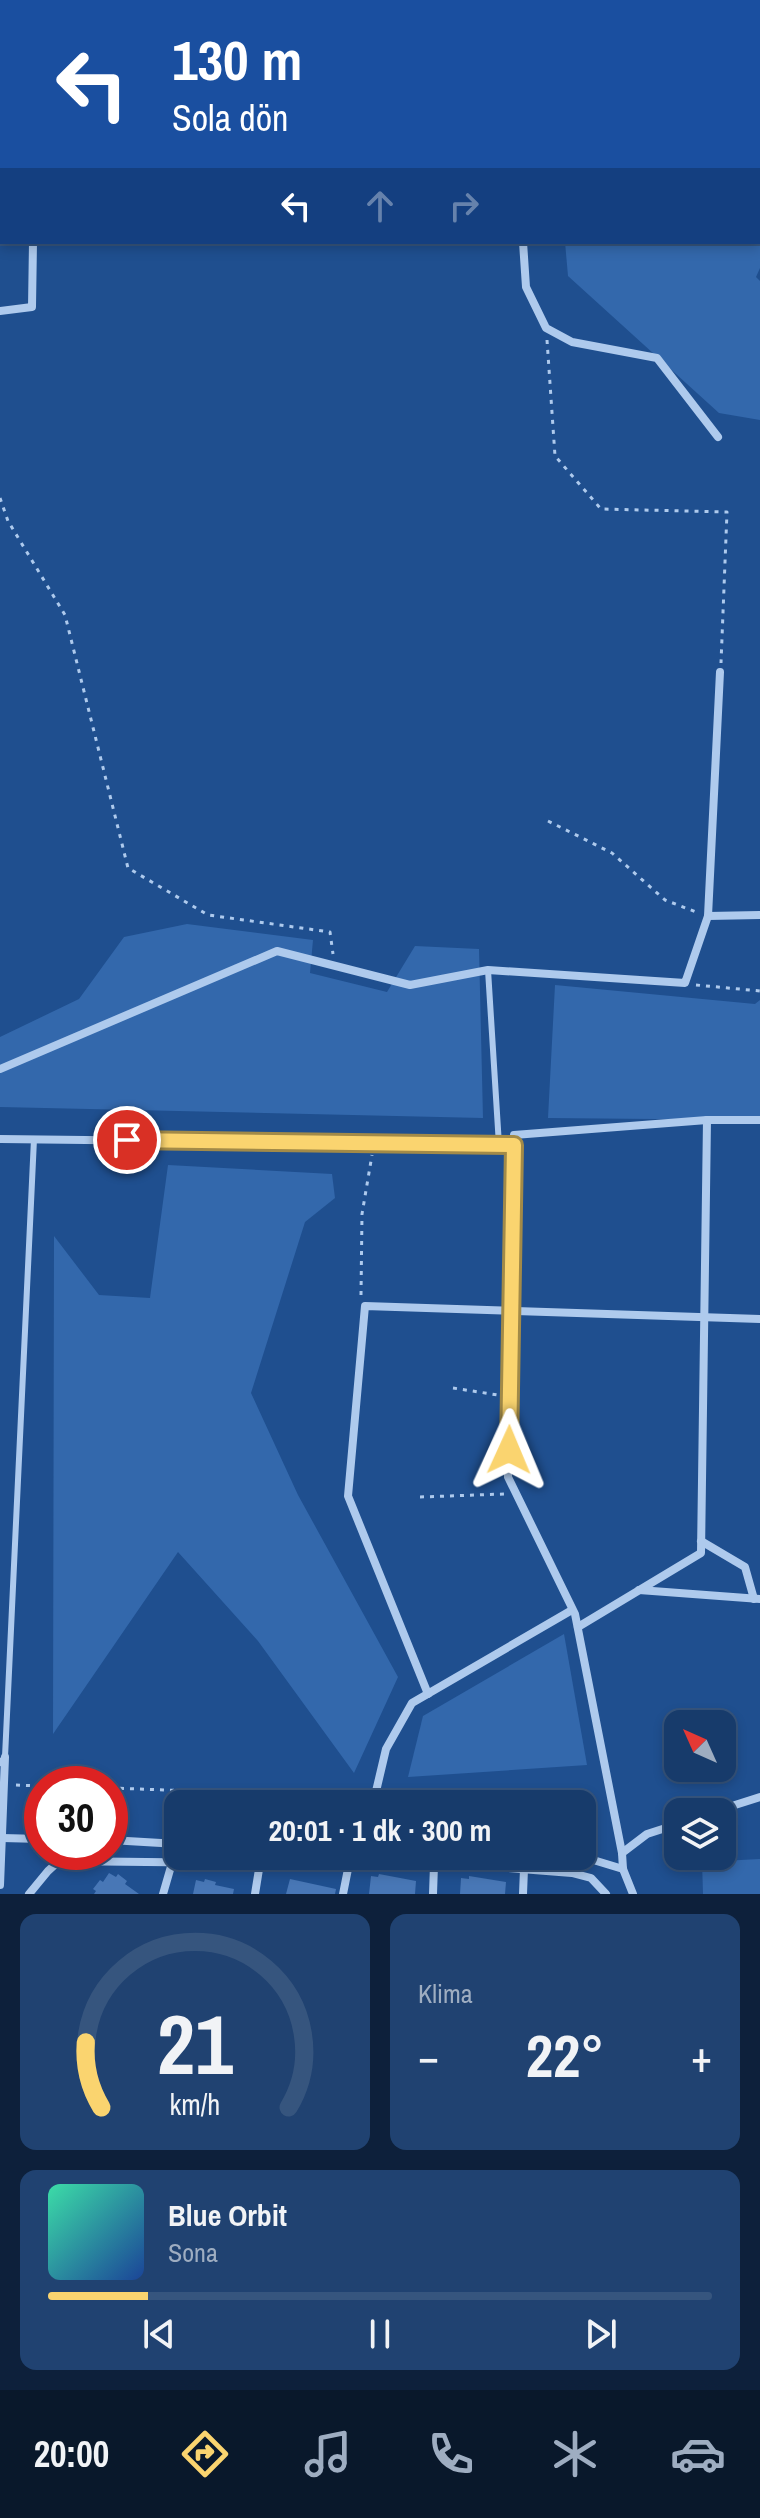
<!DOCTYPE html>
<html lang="tr">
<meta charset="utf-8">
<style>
body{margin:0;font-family:"Archivo Narrow",sans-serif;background:#204271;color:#f1f3f6;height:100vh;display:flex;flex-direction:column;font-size:30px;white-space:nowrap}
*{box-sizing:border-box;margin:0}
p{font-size:26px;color:#9eadc1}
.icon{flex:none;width:44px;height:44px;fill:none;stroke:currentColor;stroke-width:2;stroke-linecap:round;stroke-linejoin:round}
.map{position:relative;height:1894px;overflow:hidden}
.sheet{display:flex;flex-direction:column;gap:20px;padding:20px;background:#0d203b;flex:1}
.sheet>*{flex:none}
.top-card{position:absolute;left:0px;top:0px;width:760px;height:244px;box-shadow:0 4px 12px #0003,0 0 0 2px #36557e;background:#1a4fa0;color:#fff;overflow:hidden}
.needle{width:52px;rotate:315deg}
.tools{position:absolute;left:664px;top:1710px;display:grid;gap:16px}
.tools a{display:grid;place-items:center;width:72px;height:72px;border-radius:16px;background:#173b6b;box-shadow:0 4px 12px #0003,0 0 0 2px #36557e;font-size:40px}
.speed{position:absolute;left:24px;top:1766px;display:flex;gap:16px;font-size:40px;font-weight:700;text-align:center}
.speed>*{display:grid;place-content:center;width:104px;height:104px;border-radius:50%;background:#173b6b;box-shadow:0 4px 12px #0003,0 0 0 2px #36557e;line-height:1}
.speed .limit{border:12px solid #d22;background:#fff;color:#111}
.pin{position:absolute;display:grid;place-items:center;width:68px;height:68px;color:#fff;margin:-34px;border:4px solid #fff;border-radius:50%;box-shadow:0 2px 8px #0007}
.me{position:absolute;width:88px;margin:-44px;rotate:1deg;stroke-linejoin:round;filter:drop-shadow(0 0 6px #0008)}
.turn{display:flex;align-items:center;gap:28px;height:168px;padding:0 40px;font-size:36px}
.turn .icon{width:104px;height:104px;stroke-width:2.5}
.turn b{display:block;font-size:56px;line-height:68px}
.lanes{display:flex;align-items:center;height:76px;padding:0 40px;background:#0003;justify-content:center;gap:40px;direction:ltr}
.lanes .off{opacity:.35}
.big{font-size:60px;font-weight:800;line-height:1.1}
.sheet .card{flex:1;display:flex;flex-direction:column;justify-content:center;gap:12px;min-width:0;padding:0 28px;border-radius:16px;background:#204271}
.sheet .dial{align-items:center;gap:0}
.dial svg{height:208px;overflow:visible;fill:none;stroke:#36557e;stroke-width:7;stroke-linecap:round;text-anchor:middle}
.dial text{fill:#f1f3f6;stroke:none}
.song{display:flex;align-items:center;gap:24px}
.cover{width:96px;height:96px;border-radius:12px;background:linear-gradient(135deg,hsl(160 70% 55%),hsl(220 70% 35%))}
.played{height:8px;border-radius:4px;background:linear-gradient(90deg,#fad46f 15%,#36557e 15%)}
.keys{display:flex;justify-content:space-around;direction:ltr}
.heat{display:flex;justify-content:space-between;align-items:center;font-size:44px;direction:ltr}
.sheet .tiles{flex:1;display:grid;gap:20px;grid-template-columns:1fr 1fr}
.card:last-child{grid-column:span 2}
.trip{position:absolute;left:164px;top:1790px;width:432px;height:80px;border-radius:16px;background:#173b6b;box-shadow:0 4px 12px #0003,0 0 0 2px #36557e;font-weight:800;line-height:80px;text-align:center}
.dock{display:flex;height:128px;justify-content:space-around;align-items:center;background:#09182b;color:#9eadc1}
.dock .icon{width:56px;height:56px}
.dock .selected{color:#fad46f}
.dock b{font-size:36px;color:#f1f3f6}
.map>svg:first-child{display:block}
</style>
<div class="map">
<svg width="760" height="1894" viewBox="0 0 760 1894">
<rect width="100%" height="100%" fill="#1f4f8f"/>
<g fill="#3368ac">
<path d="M 655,0 L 760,0 L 760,268 L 756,277 L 760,281 L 760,420 L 719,413 L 568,276 L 565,242 L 758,242 L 758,2 L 653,2 Z"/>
<path d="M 187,924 L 313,940 L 310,973 L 387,992 L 415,946 L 479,949 L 483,1118 L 0,1107 L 0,1037 L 79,999 L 124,937 Z"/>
<path d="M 555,985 L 755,1004 L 760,1000 L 760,1120 L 548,1118 Z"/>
<path d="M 168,1165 L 332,1174 L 335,1198 L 305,1222 L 251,1393 L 298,1495 L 398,1677 L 354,1773 L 258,1641 L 178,1552 L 53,1734 L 54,1236 L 99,1295 L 150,1298 Z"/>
<path d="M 564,1634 L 587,1765 L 408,1777 L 423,1716 Z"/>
<path d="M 760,1859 L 760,1894 L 703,1894 L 702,1862 Z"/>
</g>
<g fill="#4877b6">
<path d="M 109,1873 L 116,1877 L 118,1874 L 127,1881 L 125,1884 L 139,1894 L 94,1894 L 96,1891 L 93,1889 L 100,1880 L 103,1882 Z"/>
<path d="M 379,1874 L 416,1881 L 415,1894 L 369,1894 L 371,1876 L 378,1877 Z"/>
<path d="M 469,1876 L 506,1882 L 505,1894 L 460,1894 L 461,1878 L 469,1879 Z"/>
<path d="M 205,1879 L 216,1882 L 215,1885 L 234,1889 L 233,1894 L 193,1894 L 196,1880 L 204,1882 Z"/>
<path d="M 290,1879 L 336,1889 L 335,1894 L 286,1894 Z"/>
</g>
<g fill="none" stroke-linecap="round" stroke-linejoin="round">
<g stroke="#aecaed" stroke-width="3" stroke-dasharray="4 6" stroke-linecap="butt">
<path d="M 0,125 L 2,124"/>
<path d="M 547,340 L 555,456 L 601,509 L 727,512 L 721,663"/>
<path d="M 0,498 L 8,521 L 65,615 L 128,868 L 208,915 L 330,932 L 333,954"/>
<path d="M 548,821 L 612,853 L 665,900 L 696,912"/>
<path d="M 696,985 L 760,991"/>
<path d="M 361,1295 L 362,1214 L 372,1155"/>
<path d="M 453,1388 L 498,1395"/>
<path d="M 420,1497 L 504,1494"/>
<path d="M 16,1785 L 42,1786"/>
<path d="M 110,1788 L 334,1796"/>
</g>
<g stroke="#aecaed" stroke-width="6">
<path d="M 488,970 L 499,1145"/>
<path d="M 0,1763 L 5,1757 L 34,1139"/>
</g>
<g stroke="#aecaed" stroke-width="8">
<path d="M 66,0 L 69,2"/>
<path d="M 516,0 L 521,2"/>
<path d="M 290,2 L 297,0"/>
<path d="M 590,2 L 592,0"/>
<path d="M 0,157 L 2,157"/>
<path d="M 523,242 L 526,287 L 546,328 L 572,342 L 657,358 L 718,437"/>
<path d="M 0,311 L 32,307 L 33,242"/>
<path d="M 720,672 L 708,916 L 760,915"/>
<path d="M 0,1069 L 277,951 L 410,985 L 488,970 L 685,983 L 708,916"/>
<path d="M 0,1139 L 514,1145"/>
<path d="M 701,1541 L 745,1567 L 754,1599"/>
<path d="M 639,1590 L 760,1599"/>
<path d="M 578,1627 L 701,1553 L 707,1120"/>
<path d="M 428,1694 L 348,1496 L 365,1306 L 760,1319"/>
<path d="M 373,1804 L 386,1749 L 412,1703 L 572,1610"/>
<path d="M 713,1812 L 760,1797"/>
<path d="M 2,1838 L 42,1839"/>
<path d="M 110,1840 L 178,1844"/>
<path d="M 622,1853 L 575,1614 L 508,1477 L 514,1135 L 707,1120 L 760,1120"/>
<path d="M 580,1856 L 623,1869"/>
<path d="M 0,1885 L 5,1757"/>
<path d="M 29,1894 L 48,1871 L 59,1861 L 484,1866 L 572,1873 L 591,1878 L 606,1894"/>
<path d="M 163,1894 L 172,1863"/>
<path d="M 255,1894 L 260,1863"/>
<path d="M 343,1894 L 349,1864"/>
<path d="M 433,1894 L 434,1865"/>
<path d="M 523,1894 L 524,1869"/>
<path d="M 633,1894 L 623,1869 L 622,1853 L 647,1834 L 678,1824"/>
</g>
</g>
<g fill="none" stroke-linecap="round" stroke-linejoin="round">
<defs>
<path id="route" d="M 127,1140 L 514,1145 L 509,1450"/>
</defs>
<use href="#route" stroke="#a28a48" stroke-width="20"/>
<use href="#route" stroke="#fad46f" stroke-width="14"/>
</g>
</svg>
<div class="tools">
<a><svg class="needle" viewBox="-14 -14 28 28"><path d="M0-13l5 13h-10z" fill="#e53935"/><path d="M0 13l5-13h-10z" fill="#9eadc1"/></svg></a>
<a><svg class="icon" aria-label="layers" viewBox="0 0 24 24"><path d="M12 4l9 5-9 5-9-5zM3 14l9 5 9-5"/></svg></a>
</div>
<div class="speed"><div class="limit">30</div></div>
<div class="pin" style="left:127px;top:1140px;background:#d93025"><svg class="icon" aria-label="arrive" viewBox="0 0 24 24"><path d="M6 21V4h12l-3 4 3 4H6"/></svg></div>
<svg class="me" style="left:509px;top:1450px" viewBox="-20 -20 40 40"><path d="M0-17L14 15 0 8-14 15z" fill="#fad46f" stroke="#fff" stroke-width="4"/></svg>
<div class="trip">20:01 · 1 dk · 300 m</div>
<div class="top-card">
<div class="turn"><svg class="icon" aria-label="left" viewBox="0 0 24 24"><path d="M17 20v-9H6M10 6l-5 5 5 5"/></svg><div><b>130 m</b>Sola dön</div></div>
<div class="lanes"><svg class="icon" aria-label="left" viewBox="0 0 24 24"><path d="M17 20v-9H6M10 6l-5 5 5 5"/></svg><svg class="icon off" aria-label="ahead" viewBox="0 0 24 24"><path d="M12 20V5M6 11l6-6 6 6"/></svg><svg class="icon off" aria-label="right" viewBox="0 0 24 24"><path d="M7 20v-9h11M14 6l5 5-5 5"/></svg></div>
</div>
</div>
<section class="sheet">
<div class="tiles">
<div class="card dial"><svg viewBox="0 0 100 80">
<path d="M14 69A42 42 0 1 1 86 69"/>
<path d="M14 69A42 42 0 0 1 8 44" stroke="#fad46f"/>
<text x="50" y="56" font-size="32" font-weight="700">21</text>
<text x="50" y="72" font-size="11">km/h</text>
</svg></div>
<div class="card"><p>Klima</p>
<div class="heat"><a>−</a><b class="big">22°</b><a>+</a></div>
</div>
<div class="card">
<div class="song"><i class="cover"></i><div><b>Blue Orbit</b><p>Sona</p></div></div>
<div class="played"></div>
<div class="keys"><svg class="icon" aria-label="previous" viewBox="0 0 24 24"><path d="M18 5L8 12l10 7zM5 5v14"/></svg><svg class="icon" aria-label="pause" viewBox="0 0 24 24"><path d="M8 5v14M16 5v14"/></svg><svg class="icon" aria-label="next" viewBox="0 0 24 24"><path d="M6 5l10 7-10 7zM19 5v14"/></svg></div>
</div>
</div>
</section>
<nav class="dock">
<b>20:00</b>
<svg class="icon selected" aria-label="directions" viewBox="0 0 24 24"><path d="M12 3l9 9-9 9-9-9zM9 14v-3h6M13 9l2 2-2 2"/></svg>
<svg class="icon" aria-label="music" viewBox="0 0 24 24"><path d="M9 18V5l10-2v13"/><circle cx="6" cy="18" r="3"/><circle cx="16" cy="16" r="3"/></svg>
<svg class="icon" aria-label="phone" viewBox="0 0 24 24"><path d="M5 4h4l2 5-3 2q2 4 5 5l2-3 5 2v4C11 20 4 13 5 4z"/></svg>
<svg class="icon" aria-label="climate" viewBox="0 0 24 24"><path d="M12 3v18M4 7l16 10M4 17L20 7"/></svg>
<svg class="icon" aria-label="car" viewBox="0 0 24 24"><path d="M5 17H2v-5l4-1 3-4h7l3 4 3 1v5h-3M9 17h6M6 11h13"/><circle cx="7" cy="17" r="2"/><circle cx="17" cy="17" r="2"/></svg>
</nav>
